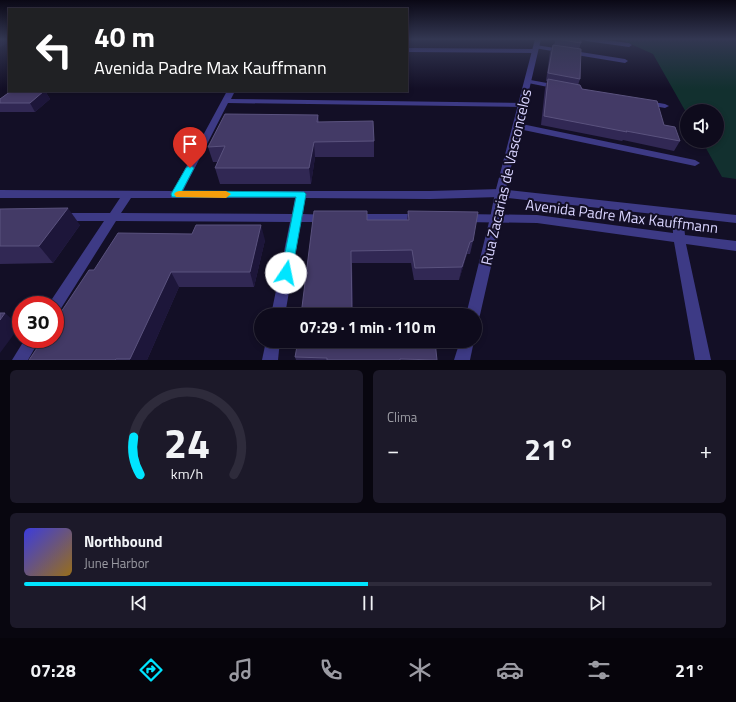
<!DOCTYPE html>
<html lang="pt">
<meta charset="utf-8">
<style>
body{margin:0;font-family:"Titillium Web",sans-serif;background:#1c1929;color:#f1f3f6;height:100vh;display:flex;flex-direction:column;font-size:15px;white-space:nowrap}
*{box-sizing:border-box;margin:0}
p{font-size:13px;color:#9b9ba3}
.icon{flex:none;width:22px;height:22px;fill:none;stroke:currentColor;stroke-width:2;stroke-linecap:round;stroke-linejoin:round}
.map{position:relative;height:360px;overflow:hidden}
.drawer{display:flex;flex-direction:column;gap:10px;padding:10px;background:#08060f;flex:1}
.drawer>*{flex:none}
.banner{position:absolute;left:8px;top:8px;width:400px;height:84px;border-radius:0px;box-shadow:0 2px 6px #0003,0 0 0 1px #2e2b3b;background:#202124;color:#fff;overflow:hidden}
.fabs{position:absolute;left:680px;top:104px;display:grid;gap:8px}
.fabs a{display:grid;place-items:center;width:44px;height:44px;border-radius:50%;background:#0e0b1c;box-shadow:0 2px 6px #0003,0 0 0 1px #2e2b3b;font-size:20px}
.speed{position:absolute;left:12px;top:296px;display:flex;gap:8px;font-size:20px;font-weight:700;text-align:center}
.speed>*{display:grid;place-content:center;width:52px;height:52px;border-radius:50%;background:#0e0b1c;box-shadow:0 2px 6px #0003,0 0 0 1px #2e2b3b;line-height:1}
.speed .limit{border:6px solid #d22;background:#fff;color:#111}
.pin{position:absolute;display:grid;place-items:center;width:34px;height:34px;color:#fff;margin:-41px -17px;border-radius:50% 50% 50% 0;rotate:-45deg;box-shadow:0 0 4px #0007}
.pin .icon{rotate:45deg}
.me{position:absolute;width:44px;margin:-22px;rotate:11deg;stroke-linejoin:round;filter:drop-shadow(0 0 3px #0008)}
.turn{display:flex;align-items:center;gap:14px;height:84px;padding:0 20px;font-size:18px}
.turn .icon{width:52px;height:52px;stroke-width:2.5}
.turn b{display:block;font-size:28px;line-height:34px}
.big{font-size:30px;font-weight:700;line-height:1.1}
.drawer .tile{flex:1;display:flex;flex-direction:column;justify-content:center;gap:6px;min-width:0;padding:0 14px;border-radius:6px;background:#1c1929}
.drawer .dial{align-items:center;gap:0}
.dial svg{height:104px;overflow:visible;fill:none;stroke:#2e2b3b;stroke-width:7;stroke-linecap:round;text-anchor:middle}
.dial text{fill:#f1f3f6;stroke:none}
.song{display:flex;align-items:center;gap:12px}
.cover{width:48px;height:48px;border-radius:6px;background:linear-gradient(135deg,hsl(240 70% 55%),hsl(40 70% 35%))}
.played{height:4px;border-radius:2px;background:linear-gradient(90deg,#00e5ff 50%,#2e2b3b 50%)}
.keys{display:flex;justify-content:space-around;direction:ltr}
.heat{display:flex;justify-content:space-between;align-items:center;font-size:22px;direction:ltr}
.drawer .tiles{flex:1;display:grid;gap:10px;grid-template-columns:1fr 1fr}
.tile:last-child{grid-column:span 2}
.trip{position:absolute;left:254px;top:308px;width:228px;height:40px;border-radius:20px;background:#0e0b1c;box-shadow:0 2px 6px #0003,0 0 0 1px #2e2b3b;font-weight:700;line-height:40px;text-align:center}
.tab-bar{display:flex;height:64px;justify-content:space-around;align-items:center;background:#06040b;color:#9b9ba3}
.tab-bar .icon{width:28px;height:28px}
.tab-bar .selected{color:#00e5ff}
.tab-bar b{font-size:18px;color:#f1f3f6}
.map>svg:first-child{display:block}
</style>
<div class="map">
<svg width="736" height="360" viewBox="0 0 736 360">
<rect width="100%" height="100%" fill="#130f26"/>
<path fill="#12302f" d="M 622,39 L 736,39 L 736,179 L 722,177 L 702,141 L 717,141 L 717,111 L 687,111 L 687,114 L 653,54 L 624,41 Z"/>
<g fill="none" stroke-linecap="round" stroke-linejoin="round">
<g fill="#3d3a85" fill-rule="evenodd">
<path d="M 583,39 L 598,39 L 629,43 L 632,45 L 629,47 L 586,41 Z"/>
<path d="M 536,45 L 625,59 L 628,61 L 625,63 L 534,48 L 534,46 Z"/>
<path d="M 407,48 L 535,49 L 538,51 L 535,53 L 407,52 Z"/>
<path d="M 525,79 L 558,85 L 562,87 L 558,89 L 528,83 L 525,83 Z"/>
<path d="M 227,91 L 235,91 L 231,99 L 522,103 L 526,105 L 522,107 L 228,103 L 183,191 L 430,191 L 500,189 L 736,215 L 736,223 L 683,217 L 685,235 L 736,241 L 736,251 L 686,244 L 711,360 L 695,360 L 674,242 L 537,223 L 464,222 L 460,221 L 458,218 L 460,215 L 464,214 L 537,215 L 673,233 L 672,216 L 500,197 L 430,199 L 305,198 L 303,214 L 330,215 L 332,218 L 330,221 L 326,222 L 301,222 L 285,315 L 271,315 L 290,222 L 116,221 L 60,310 L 55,312 L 55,305 L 49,305 L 50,302 L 104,221 L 62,221 L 58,220 L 56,217 L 58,214 L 62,213 L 110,213 L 120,198 L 0,198 L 0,190 L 173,191 ZM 131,198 L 295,198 L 292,214 L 121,213 Z"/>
<path d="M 642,100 L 665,104 L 669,106 L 665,108 L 642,104 L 641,102 Z"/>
<path d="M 517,123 L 695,160 L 700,163 L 695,166 L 514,128 L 513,126 Z"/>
<path d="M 354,214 L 420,214 L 424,215 L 426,218 L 424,221 L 420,222 L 354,222 L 350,221 L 348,218 L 350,215 Z"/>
<path d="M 25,339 L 40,339 L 28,360 L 12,360 Z"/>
<path d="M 266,341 L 280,341 L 278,360 L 262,360 Z"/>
</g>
<g fill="#3d3a85" fill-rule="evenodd">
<path d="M 535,39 L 541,39 L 505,193 L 502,218 L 480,315 L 478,319 L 475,321 L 475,315 L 466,315 L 490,218 L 495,193 Z"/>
<path d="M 460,341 L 474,341 L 470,360 L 454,360 Z"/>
</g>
</g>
<g fill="#312854">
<path d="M 556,39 L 581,39 L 581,43 L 579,49 L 580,79 L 578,85 L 582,89 L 664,125 L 680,141 L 674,151 L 623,140 L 622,141 L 541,125 L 545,88 L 547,81 L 546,81 L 550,52 L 553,45 L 554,45 Z"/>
<path d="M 11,91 L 45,91 L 50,99 L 35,112 L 0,112 L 0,99 Z"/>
<path d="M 318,115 L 319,122 L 374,141 L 374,157 L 315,157 L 311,184 L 220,184 L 215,168 L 217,162 L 213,162 L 208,147 Z"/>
<path d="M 0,209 L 80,225 L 53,263 L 0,264 Z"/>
<path d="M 408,211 L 473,241 L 470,254 L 467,254 L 459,280 L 414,280 L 411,263 L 352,263 L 353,315 L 301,315 L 367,220 L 407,220 Z"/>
<path d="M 265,240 L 254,287 L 179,287 L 147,360 L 29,360 L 94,270 Z"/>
<path d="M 295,357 L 437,360 L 296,360 Z"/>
</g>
<g fill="#1d163a">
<path d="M 0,39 L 8,39 L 9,42 L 0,47 Z"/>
<path d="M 44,91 L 45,91 L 50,99 L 35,112 L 30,103 Z"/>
<path d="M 314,142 L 315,157 L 311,184 L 309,168 Z"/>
<path d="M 68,208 L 80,225 L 53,263 L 39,246 Z"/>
<path d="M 261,225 L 265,240 L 254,287 L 250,272 Z"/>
<path d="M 470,242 L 467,254 L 459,280 L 462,267 Z"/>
<path d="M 351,251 L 352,263 L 353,315 L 352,315 Z"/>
<path d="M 171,272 L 179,287 L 147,360 L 130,360 L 130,359 Z"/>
<path d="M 5,313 L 20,326 L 0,353 L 0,320 Z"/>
</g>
<g fill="#433a66" stroke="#5a527e">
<path d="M 557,39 L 581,39 L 581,43 Z"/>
<path d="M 553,45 L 581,49 L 580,79 L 548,73 Z"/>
<path d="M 548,79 L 580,85 L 582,89 L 657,101 L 664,125 L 675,127 L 680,141 L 626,131 L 627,132 L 544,116 Z"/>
<path d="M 11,91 L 44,91 L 30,103 L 0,103 L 0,99 Z"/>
<path d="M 225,114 L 318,115 L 317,122 L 373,121 L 374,141 L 314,142 L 309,168 L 215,168 L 225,146 L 208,147 Z"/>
<path d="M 68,208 L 39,246 L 0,246 L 0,209 Z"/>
<path d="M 314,211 L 367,211 L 367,220 L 409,220 L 408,211 L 478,212 L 473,241 L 470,242 L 462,267 L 415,268 L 412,250 L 351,251 L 352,315 L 301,315 Z"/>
<path d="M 196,225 L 261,225 L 250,272 L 171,272 L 130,359 L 116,359 L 115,360 L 29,360 L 43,339 L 55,339 L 55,321 L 89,270 L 94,270 L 118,233 L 192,234 Z"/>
<path d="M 0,313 L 5,313 L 0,320 Z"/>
<path d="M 298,341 L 435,341 L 437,360 L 400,359 L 400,360 L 327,360 L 327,358 L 295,357 Z"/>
</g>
<linearGradient id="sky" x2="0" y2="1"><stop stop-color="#0a0815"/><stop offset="0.44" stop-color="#333752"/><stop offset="1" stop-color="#333752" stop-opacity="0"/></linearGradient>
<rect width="736" height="89" fill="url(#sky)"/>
<path fill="#00e5ff" stroke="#0095a6" d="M 190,165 L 194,168 L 182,191 L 304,192 L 306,194 L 291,277 L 286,278 L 282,277 L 281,273 L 296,197 L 172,197 L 171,194 L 186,168 Z"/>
<path fill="#f59e0b" d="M 179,191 L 226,191 L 231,194 L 226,198 L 176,197 L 174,194 L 176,192 Z"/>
<g text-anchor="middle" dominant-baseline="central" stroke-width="4" stroke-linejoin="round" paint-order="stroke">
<g font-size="15" fill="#d9d4ff" stroke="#130f26">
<text transform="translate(506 177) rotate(-77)">Rua Zacarias de Vasconcelos</text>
<text transform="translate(622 216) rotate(7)">Avenida Padre Max Kauffmann</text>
</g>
</g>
</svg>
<div class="fabs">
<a><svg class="icon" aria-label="sound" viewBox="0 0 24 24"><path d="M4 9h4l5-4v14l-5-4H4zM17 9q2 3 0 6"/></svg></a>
</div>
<div class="speed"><div class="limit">30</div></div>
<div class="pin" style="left:190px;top:168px;background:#d93025"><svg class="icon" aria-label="arrive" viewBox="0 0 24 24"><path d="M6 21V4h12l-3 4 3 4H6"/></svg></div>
<svg class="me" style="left:286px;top:273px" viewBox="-20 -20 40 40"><circle r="19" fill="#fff"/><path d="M0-13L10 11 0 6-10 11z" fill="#00e5ff"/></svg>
<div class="trip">07:29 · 1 min · 110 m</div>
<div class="banner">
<div class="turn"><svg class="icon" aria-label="left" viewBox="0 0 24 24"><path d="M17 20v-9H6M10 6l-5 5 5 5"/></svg><div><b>40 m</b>Avenida Padre Max Kauffmann</div></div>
</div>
</div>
<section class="drawer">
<div class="tiles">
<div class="tile dial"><svg viewBox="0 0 100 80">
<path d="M14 69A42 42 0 1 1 86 69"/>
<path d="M14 69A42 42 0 0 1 9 40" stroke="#00e5ff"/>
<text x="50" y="56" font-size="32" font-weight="700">24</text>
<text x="50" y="72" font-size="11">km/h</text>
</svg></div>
<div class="tile"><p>Clima</p>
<div class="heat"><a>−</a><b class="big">21°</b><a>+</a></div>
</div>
<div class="tile">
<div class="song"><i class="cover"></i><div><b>Northbound</b><p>June Harbor</p></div></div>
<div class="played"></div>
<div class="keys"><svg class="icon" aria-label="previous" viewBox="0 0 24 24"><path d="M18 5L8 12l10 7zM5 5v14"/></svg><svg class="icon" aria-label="pause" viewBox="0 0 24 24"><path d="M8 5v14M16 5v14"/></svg><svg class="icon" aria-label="next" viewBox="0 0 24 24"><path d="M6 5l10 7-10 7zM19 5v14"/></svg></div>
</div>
</div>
</section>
<nav class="tab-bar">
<b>07:28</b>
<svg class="icon selected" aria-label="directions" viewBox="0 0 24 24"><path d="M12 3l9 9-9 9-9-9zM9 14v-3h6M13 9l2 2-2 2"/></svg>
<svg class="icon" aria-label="music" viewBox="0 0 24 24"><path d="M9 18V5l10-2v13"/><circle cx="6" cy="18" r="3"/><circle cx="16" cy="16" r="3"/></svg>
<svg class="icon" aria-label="phone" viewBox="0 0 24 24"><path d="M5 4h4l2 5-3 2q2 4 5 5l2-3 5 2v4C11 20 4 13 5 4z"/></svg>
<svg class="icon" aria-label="climate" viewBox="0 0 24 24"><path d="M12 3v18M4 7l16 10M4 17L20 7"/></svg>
<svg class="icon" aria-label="car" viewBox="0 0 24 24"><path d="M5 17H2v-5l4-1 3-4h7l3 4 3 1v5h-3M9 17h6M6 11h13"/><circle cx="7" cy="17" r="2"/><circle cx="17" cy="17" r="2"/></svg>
<svg class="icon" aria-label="filters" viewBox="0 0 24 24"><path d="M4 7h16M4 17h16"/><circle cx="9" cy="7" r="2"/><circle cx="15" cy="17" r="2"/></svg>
<b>21°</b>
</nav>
